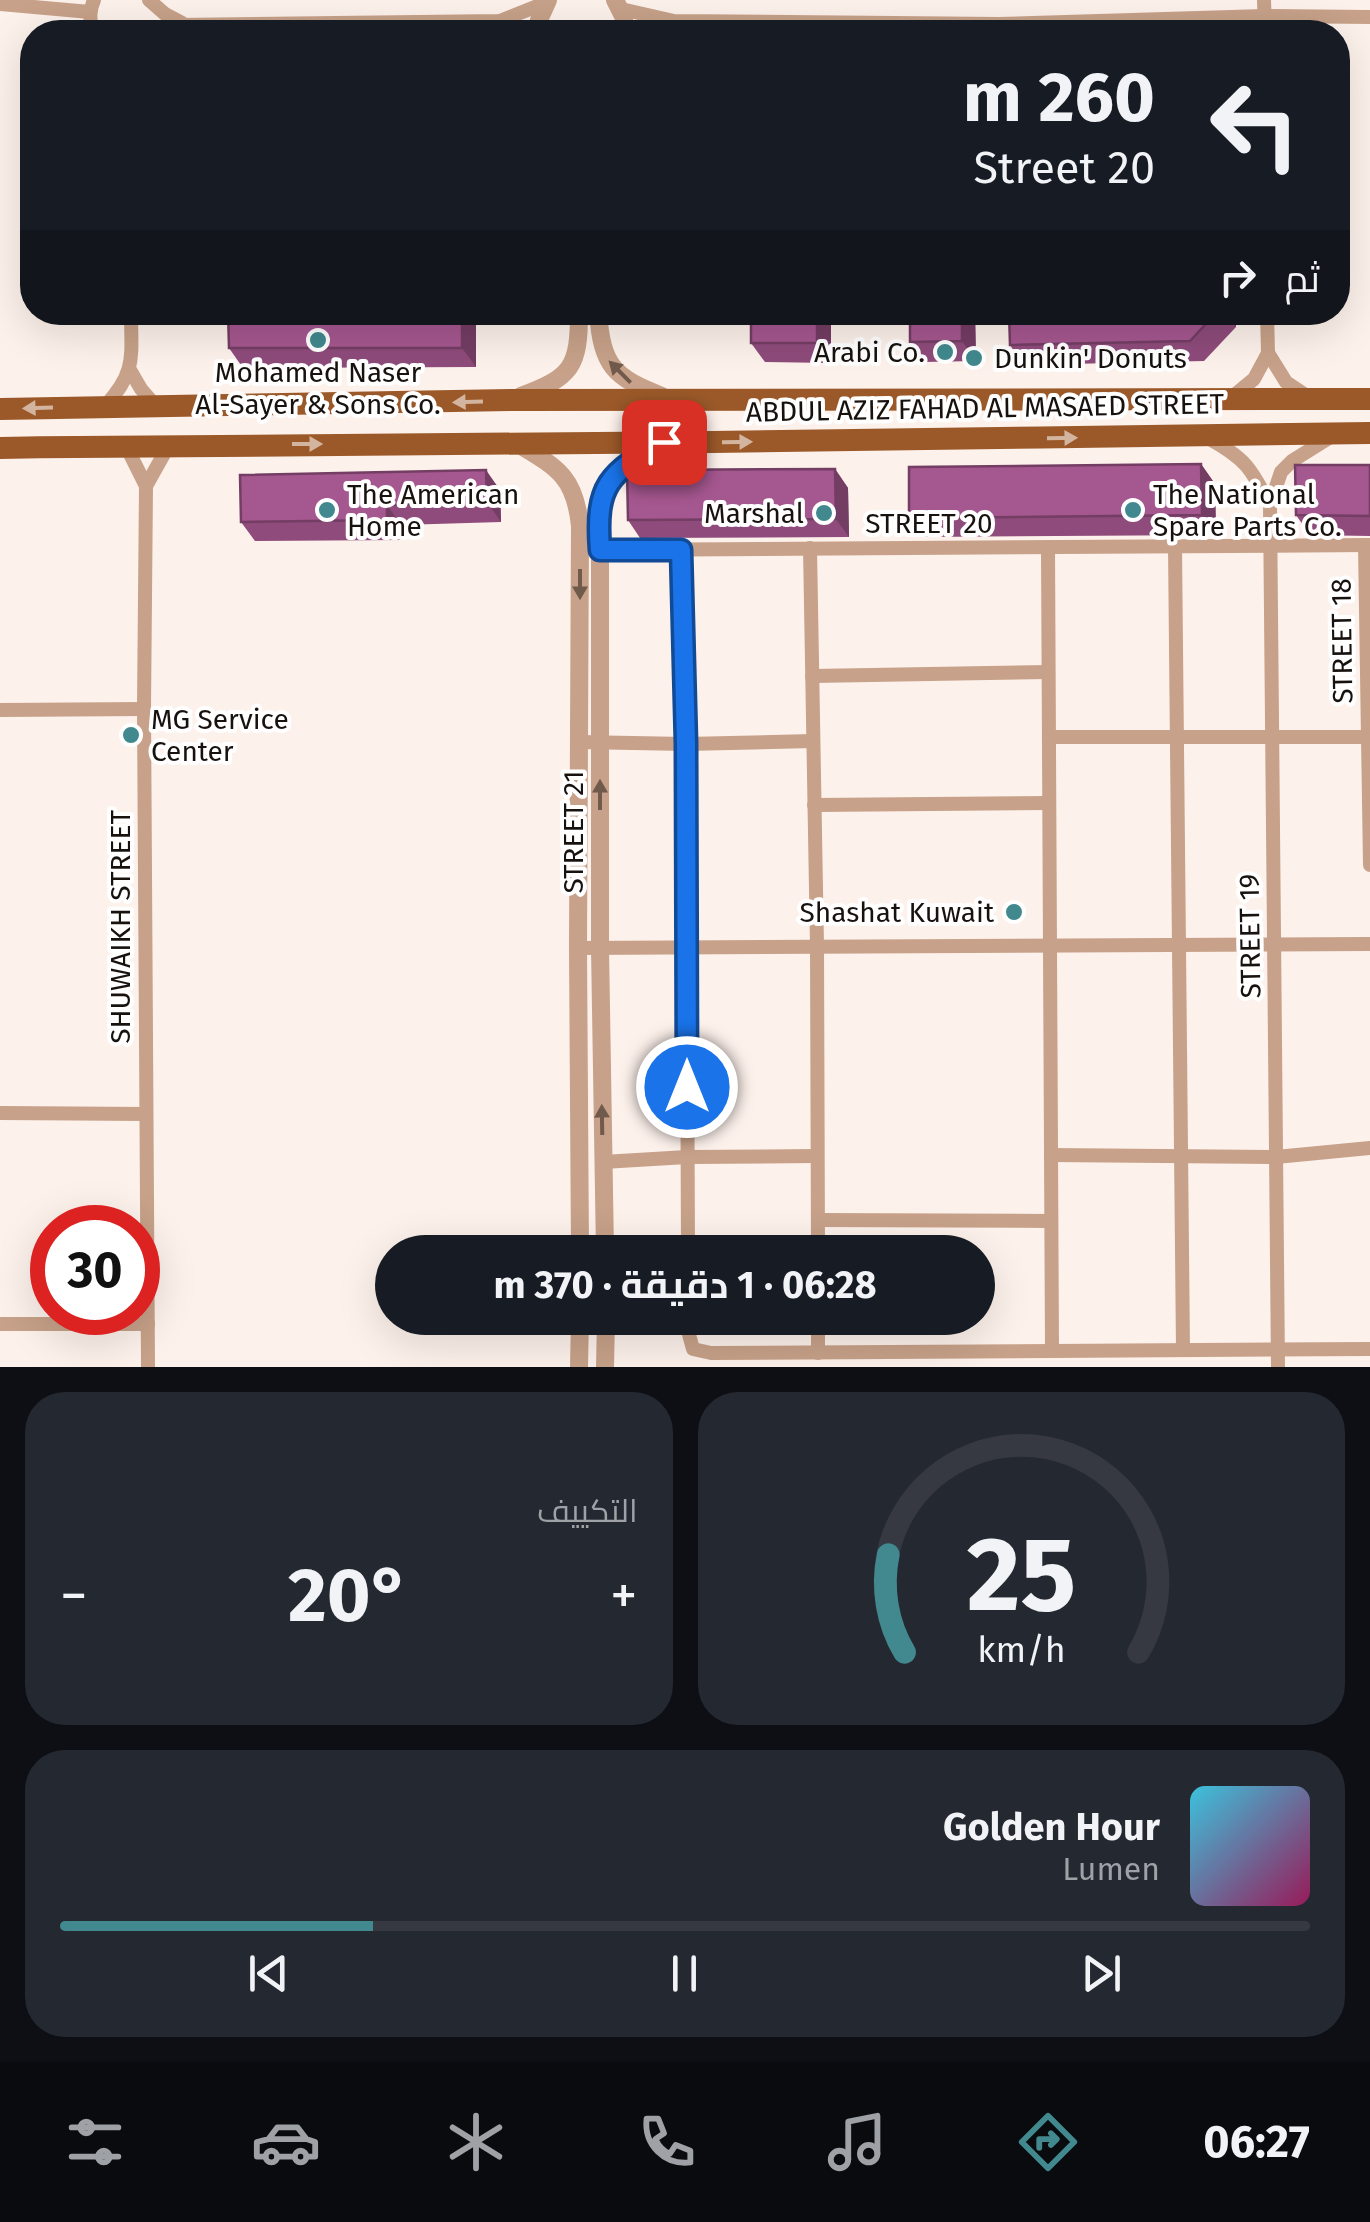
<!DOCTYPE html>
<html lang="ar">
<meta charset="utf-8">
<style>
body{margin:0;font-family:"Fira Sans",Cairo,sans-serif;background:#242831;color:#f1f3f6;direction:rtl;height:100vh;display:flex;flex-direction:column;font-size:38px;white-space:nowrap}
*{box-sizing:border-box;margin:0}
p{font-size:32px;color:#9ea1a6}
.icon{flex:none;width:55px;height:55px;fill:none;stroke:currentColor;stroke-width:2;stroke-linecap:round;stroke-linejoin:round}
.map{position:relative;height:1367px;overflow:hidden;direction:ltr}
.drawer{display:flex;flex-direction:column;gap:25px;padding:25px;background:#0d0f14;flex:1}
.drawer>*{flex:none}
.guide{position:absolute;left:20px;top:20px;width:1330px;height:305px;border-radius:40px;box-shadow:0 10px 40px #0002;direction:rtl;background:#171b24;color:#f1f3f6;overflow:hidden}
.speed{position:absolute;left:30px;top:1205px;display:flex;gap:20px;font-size:50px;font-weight:700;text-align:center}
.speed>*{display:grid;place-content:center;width:130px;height:130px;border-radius:50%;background:#171b24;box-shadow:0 10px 40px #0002;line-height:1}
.speed .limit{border:15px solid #d22;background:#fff;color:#111}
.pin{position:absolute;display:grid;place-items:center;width:85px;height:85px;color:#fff;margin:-42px;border-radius:20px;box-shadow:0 5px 15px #0006}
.me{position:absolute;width:110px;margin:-55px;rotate:0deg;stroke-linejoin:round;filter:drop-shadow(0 0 8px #0008)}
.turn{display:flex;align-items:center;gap:35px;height:210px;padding:0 30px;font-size:45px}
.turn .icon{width:130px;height:130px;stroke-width:2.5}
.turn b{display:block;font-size:70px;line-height:85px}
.then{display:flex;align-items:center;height:95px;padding:0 30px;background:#0003;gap:20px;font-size:38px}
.big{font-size:75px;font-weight:700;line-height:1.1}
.drawer .card{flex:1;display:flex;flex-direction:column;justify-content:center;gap:15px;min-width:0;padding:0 35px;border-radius:40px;background:#242831}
.drawer .dial{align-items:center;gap:0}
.dial svg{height:260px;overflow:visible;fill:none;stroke:#363941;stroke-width:7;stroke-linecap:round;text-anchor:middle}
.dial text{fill:#f1f3f6;stroke:none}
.song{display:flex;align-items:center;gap:30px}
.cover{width:120px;height:120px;border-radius:15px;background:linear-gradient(135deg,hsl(190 70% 55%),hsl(330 70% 35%))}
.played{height:10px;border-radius:5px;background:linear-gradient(90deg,#41898e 25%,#363941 25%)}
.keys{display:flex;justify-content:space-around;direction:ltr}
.heat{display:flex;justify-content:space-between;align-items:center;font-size:55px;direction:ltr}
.drawer .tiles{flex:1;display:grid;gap:25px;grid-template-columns:1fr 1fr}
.card:last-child{grid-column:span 2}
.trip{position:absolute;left:375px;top:1235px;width:620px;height:100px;border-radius:50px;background:#171b24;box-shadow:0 10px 40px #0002;font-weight:700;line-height:100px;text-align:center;direction:rtl}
.menu{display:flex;height:160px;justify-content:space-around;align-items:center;background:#090b0e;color:#9ea1a6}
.menu .icon{width:70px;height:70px}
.menu .active{color:#41898e}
.menu b{font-size:45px;color:#f1f3f6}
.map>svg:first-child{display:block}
</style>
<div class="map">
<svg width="1370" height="1367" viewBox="0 0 1370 1367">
<rect width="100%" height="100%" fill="#fdf1eb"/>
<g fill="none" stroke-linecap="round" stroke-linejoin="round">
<g stroke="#c7a189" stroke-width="14">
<path d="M 94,0 C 89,11 89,22 95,32"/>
<path d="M 149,0 L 165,14 L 182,23"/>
<path d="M 1264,0 L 1265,32"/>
<path d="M 0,4 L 90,12"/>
<path d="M 621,9 L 674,21 L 999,24 L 1264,16 L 1370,17"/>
<path d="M 500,21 L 529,32"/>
<path d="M 148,32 L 177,25 L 500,21 L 545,3"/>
<path d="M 646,32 L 673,22"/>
<path d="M 1268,353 L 1286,382 L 1307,396"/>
<path d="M 130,370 L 141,389 L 155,405"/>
<path d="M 1231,398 L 1254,379 L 1268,353 L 1267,312"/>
<path d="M 105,406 C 137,372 131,356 131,312"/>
<path d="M 1208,438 C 1245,458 1251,468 1270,505"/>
<path d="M 126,446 L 146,486"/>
<path d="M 1365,545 L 1370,865"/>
<path d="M 1175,546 L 1183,1350"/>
<path d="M 1048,547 L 1052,1351"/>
<path d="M 810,548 L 817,946 L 818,1252"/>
<path d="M 681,549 L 686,744 L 688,1252"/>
<path d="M 600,550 L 1370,545"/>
<path d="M 812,676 L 1048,672"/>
<path d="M 0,710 L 144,709"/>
<path d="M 1049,737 L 1370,737"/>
<path d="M 579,742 L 686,744 L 813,741"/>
<path d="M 814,805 L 1049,803"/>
<path d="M 578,948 L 1370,944"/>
<path d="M 0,1113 L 146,1114"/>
<path d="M 1051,1155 L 1276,1157 L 1370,1148"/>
<path d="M 603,1162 L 687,1157 L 817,1156"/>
<path d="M 818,1220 L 1051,1221"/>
<path d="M 688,1318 L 688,1331 L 693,1349 L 711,1353 L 1370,1349"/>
<path d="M 818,1318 L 818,1353"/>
<path d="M 0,1324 L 148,1324"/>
<path d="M 148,1367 L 144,709 L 146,486 L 169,445"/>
<path d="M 1278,1367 L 1270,505 L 1281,472 L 1292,461 L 1332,436"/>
</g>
<g stroke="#c7a189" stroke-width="18">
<path d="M 615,0 L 624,18 L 624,32"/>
<path d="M 539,32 L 539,20 L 548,0"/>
<path d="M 598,312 C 602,367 614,377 662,396"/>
<path d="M 521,396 C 572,377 579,367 579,312"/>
<path d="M 518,444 C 558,468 575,477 580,526 L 578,948 L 580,1252"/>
<path d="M 605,1252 L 600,948 L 600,550 C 595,486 607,473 662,443"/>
<path d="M 579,1367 L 580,1318"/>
<path d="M 605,1367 L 606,1318"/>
</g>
<g stroke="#9b5929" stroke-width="22">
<path d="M 0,409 L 511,400 L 1370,399"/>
<path d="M 0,448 C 237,444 474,444 712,442 C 931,440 1151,435 1370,433"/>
</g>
</g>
<g fill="#8e4b7b">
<path d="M 228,312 L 476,312 L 476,367 L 243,368 L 229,348 Z"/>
<path d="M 751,312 L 831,312 L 831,363 L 765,362 L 751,343 Z"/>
<path d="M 975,312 L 976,361 L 924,362 L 910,342 Z"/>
<path d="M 1009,312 L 1236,312 L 1236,327 L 1204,361 L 1023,365 L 1010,345 Z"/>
<path d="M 1201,464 L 1215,484 L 1216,535 L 923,537 L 909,518 Z"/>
<path d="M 1370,465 L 1370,536 L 1310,535 L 1296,515 Z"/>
<path d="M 835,469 L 848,488 L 849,537 L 640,538 L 628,520 Z"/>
<path d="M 500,490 L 501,522 L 401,525 L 401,540 L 255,541 L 241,522 Z"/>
</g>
<g fill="#743d64">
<path d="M 462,312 L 476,312 L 476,367 L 462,348 Z"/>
<path d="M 817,312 L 831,312 L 831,363 L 817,343 Z"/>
<path d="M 962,312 L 975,312 L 976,361 L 962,341 Z"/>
<path d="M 1226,312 L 1236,312 L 1236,327 Z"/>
<path d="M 1201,464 L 1215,484 L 1216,535 L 1202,515 Z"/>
<path d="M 835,469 L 848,488 L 849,537 L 836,519 Z"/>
<path d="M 486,470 L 500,490 L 501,522 L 487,502 Z"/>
<path d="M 387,505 L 401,525 L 401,540 L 387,520 Z"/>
</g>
<g fill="#a5578f" stroke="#743d64" stroke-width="2.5">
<path d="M 1185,25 L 1193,32 L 994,32 L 1064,31 L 1064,26 Z"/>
<path d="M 228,312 L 462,312 L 462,348 L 229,348 Z"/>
<rect x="751" y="312" width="66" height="31"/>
<path d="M 910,312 L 962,312 L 962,341 L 910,342 Z"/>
<path d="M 1009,312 L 1217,312 L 1190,341 L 1010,345 Z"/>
<path d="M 1201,464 L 1202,515 L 909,518 L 909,467 Z"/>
<path d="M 1295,465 L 1370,465 L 1370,516 L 1296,515 Z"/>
<path d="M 835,469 L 836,519 L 628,520 L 627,470 Z"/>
<path d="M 486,470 L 487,502 L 387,505 L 387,520 L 241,522 L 240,475 Z"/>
</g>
<defs><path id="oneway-solid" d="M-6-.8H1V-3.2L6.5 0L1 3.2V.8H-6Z" transform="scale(2.5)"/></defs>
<g fill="#705a4c">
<use href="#oneway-solid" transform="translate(620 372) rotate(-135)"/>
<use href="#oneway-solid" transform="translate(580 584) rotate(90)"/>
<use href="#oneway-solid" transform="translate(600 795) rotate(-90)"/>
<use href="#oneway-solid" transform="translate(602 1120) rotate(-91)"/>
</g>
<g fill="#d2b49f">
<use href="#oneway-solid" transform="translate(468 402) rotate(178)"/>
<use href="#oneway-solid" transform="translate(38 408) rotate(178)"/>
<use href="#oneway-solid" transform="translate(1062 438) rotate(-1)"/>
<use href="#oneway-solid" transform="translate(737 442) rotate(-1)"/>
<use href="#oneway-solid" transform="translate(307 444)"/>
</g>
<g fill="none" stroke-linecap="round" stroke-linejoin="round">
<defs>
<path id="route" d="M 664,442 C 608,473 595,485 600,550 L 681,550 L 686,744 L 687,1087"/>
</defs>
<use href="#route" stroke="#114b97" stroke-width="25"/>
<use href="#route" stroke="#1a73e8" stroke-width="18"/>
</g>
<g fill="#41898e" stroke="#fff" stroke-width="4">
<circle cx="318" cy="340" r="10"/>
<circle cx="945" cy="352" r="10"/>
<circle cx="974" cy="358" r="10"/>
<circle cx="327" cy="510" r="10"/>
<circle cx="1133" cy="510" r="10"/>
<circle cx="824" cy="513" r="10"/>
<circle cx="131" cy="735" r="10"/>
<circle cx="1014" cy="912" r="10"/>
</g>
<g text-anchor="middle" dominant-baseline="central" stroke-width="8" stroke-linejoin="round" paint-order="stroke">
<g font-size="28" fill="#18120f" stroke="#fff" text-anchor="start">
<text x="925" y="352" text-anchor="end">Arabi Co.</text>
<text x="994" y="358">Dunkin' Donuts</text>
<text x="318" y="372" text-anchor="middle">Mohamed Naser<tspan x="318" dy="32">Al-Sayer &amp; Sons Co.</tspan></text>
<text x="347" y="494">The American<tspan x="347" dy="32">Home</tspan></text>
<text x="1153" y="494">The National<tspan x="1153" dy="32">Spare Parts Co.</tspan></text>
<text x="804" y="513" text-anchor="end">Marshal</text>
<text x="151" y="719">MG Service<tspan x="151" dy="32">Center</tspan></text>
<text x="994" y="912" text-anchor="end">Shashat Kuwait</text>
</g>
<g font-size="28" fill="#18120f" stroke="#fff">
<text transform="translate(985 408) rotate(-1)">ABDUL AZIZ FAHAD AL MASAED STREET</text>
<text x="929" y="523">STREET 20</text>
<text transform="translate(1342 641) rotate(-91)">STREET 18</text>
<text transform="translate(573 832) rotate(-90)">STREET 21</text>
<text transform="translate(120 927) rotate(-90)">SHUWAIKH STREET</text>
<text transform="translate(1250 936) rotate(-91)">STREET 19</text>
</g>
</g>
</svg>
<div class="speed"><div class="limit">30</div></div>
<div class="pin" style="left:664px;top:442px;background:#d93025"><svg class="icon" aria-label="arrive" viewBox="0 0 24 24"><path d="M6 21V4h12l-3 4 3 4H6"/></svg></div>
<svg class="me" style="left:687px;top:1087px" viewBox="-20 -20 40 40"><circle r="17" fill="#1a73e8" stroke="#fff" stroke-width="3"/><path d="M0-11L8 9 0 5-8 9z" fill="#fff"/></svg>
<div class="trip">06:28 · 1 دقيقة · 370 m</div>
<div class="guide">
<div class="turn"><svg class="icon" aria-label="left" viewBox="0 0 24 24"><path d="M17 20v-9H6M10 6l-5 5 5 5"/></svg><div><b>260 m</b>Street 20</div></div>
<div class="then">ثم<svg class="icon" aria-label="right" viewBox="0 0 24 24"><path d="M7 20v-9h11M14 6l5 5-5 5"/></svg></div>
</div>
</div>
<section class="drawer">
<div class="tiles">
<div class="card dial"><svg viewBox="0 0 100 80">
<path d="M14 69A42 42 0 1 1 86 69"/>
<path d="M14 69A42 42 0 0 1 9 39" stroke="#41898e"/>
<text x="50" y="56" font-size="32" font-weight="700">25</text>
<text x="50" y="72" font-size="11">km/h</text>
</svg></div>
<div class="card"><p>التكييف</p>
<div class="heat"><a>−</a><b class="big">20°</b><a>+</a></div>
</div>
<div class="card">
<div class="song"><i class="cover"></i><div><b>Golden Hour</b><p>Lumen</p></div></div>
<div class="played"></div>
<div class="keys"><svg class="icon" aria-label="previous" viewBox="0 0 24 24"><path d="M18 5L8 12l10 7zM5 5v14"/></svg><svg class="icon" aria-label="pause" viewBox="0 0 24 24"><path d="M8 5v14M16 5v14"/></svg><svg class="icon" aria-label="next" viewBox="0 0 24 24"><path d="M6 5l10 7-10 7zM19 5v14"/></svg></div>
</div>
</div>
</section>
<nav class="menu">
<b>06:27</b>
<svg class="icon active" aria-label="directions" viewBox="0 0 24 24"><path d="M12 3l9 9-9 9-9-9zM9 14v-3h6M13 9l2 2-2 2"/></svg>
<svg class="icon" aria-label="music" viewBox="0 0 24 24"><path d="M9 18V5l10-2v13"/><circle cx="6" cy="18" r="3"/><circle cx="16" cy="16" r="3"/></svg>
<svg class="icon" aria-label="phone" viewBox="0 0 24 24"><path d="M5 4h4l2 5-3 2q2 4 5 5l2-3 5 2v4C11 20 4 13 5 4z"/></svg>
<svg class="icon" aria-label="climate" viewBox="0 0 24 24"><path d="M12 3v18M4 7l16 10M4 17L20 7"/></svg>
<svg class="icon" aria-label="car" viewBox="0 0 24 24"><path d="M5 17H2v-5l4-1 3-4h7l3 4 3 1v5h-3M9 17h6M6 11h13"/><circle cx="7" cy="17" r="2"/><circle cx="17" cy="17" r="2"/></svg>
<svg class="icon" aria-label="filters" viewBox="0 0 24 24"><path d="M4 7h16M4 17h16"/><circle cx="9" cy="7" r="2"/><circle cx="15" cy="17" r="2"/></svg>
</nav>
